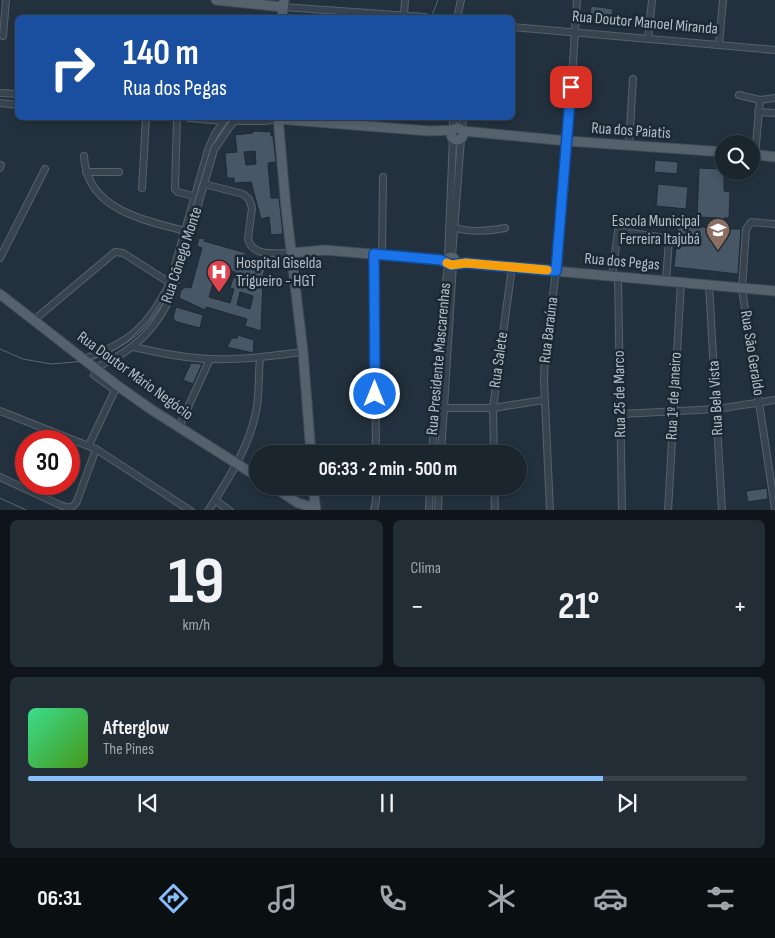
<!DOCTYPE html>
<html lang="pt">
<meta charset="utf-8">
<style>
body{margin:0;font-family:"Sofia Sans Condensed",sans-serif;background:#232d36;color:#f1f3f6;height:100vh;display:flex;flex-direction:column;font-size:19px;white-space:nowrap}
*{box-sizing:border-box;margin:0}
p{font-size:16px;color:#9fa5aa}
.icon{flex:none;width:28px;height:28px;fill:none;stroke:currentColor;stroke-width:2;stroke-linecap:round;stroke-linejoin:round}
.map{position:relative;height:510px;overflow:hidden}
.details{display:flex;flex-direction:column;gap:10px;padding:10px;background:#0e1419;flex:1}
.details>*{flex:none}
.hud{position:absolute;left:15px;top:15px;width:500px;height:105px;border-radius:8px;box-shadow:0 2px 8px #0003,0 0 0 1px #38424a;background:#1a4fa0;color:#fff;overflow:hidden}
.fabs{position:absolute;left:715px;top:135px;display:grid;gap:10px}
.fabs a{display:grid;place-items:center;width:45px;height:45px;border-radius:50%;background:#1a252e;box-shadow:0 2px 8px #0003,0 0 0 1px #38424a;font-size:25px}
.speed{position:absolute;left:15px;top:430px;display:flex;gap:10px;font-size:25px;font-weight:700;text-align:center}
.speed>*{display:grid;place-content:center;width:65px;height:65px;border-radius:50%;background:#1a252e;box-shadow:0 2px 8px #0003,0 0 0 1px #38424a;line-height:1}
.speed .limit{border:8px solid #d22;background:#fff;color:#111}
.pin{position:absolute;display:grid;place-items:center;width:42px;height:42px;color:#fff;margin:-21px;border-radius:10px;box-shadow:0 2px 8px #0006}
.me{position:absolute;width:55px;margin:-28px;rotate:0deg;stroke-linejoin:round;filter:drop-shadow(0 0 4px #0008)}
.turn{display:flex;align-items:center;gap:18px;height:105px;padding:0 25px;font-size:22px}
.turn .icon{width:65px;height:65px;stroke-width:2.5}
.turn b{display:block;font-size:35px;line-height:42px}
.big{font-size:38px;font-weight:700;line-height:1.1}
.details .tile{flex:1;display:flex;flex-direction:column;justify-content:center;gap:8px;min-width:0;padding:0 18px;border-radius:8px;background:#232d36}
.details .dial{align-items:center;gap:0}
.dial b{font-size:65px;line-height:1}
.song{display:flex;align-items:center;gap:15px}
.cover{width:60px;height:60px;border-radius:8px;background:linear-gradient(135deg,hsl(150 70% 55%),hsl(100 70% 35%))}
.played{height:5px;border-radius:2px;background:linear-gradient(90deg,#87befb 80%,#38424a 80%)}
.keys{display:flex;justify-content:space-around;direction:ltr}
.heat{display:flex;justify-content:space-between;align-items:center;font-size:28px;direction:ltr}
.details .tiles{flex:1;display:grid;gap:10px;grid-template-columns:1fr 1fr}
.tile:last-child{grid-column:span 2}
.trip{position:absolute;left:249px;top:445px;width:278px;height:50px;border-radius:25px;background:#1a252e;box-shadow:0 2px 8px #0003,0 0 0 1px #38424a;font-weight:700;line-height:50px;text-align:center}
.menu{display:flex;height:80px;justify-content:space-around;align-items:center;background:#0a0f12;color:#9fa5aa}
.menu .icon{width:35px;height:35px}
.menu .on{color:#87befb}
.menu b{font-size:22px;color:#f1f3f6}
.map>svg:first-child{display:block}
</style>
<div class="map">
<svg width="775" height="511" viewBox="0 0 775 511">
<rect width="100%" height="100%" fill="#23313e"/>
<g fill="#475765" stroke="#1e2a35" fill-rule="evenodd">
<path d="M 591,6 L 613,9 L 610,26 L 589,24 Z"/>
<path d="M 253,131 L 271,132 L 271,136 L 273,136 L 276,162 L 268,163 L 271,198 L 279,198 L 283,234 L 271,235 L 269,217 L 261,219 L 251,182 L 234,183 L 234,178 L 227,178 L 225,153 L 237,152 L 235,135 L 253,133 ZM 255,151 L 256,164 L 246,165 L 244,152 Z"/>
<path d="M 655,160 L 678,162 L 677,174 L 654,172 Z"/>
<path d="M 699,168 L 724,169 L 724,191 L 730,192 L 729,218 L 724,218 L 723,229 L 741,229 L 738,274 L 674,267 L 678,225 L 715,228 L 716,218 L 697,217 Z"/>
<path d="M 658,184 L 688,187 L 686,209 L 656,206 Z"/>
<path d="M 199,238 L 205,239 L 204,241 L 246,253 L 244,263 L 265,269 L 262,279 L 263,280 L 261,331 L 245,326 L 247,319 L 206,307 L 205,310 L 179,298 L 181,290 L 186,287 L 191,288 L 202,248 L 197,246 ZM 218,267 L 235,272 L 230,288 L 234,289 L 230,303 L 209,297 ZM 240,292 L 253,296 L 250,309 L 237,305 Z"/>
<path d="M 176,307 L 203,315 L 200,328 L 177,322 L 173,318 Z"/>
<path d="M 238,335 L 254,340 L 253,353 L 227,347 L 232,338 L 237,338 Z"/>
<path d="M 191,363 L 202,364 L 193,384 L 183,380 Z"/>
<path d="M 767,488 L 768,499 L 748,502 L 746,491 Z"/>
</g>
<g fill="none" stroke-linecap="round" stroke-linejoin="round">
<defs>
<g id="minor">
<path d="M 283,7 L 425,17"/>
<path d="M 404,15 L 405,0"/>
<path d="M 457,18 L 461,0"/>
<path d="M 512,27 L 775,50"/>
<path d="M 3,36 L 6,0"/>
<path d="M 648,39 L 652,0"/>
<path d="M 719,45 L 723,0"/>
<path d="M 0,93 L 18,94"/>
<path d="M 739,95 L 760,100 L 775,98"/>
<path d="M 0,103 L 18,105"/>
<path d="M 758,112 L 775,113"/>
<path d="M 177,118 L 175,189 L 178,192 L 193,196"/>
<path d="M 189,118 L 223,121"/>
<path d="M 234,121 L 265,121 L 278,119"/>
<path d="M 453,129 L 453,118"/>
<path d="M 462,130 L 463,118"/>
<path d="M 629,145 L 633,79"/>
<path d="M 755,155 L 760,100"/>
<path d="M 84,156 C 87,210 142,219 184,231"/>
<path d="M 0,168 L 1,165"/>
<path d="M 86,172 L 119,172"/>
<path d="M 204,184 L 243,194 L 249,199 L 252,208 L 248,239 C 252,257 276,253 291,253"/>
<path d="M 142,188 L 146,118"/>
<path d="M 775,224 L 751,222 L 746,229 L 742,289 L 775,509"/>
<path d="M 456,228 C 472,233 489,231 505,228"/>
<path d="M 374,254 L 376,454"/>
<path d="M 382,255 L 383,177"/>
<path d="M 448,257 L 453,138"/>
<path d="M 452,257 L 461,139"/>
<path d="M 0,258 L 45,169"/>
<path d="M 612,276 L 618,231 L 665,238 L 669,240 L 666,281"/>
<path d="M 618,277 L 622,511"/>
<path d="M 709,285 L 722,511"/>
<path d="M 34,320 L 115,252 L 123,253 L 170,283"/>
<path d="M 134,347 C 159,353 184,358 210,359 C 241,360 272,356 303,352"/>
<path d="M 84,359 C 129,343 148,327 170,283 L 208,150 L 215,134 L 226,118"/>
<path d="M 95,368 C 134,351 159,328 174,288 L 214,150 L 230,126 L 237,118"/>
<path d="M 444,408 L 493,408 L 544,400"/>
<path d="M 0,411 L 96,449 L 191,511"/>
<path d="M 621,414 L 717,409 L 775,400"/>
<path d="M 179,427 L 210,359"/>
<path d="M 89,445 L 115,390 L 94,375"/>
<path d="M 432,454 L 439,347 L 448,264"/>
<path d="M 441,454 L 453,265"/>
<path d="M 494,454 L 493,408 L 512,267"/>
<path d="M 0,477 L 60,505 C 68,508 73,509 77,501 L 96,449"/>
<path d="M 494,486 L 495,511"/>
<path d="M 215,500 L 230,511"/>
<path d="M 208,511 C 226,483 248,449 255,416 C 260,398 258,377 260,358"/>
<path d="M 374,511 L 376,500 L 376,486"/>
<path d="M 429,511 L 430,486"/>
<path d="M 438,511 L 439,486"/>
<path d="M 550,511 L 544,379 L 545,357 L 556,271 L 568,141 L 577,0"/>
<path d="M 668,511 L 681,282"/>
</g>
<g id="major">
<path d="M 216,0 L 283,7"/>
<path d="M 282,18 L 284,0"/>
<path d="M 278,118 L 286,208 L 303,352 L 311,454"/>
<path d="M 278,119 L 430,131 L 452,130"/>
<circle cx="457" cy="134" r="6"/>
<path d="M 463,131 L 568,141 L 724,152"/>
<path d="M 751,154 L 775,157"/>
<path d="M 291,253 L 325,250 L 441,260 L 447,262"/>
<circle cx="451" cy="261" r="4"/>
<path d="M 454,263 L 466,263 L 775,291"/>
<path d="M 0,294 L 118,386 L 152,410 L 258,477"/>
<path d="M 272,486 L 298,503 L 309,506 L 315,511"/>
<path d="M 313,486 L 316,511"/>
</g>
</defs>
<use href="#minor" stroke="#55616c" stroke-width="8"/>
<use href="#major" stroke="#404c57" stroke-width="11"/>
<use href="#minor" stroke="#37434e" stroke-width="6"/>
<use href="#major" stroke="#55626e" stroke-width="9"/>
<g stroke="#596775" stroke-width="1">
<path d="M 431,18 L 438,0"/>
<path d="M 0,349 L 23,359 L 51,364 L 86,361 L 112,351 L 127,342 L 149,320 L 168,291 L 211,147 L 231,118"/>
<path d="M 0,498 L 28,511"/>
</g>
</g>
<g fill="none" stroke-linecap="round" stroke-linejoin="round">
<defs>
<path id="route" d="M 375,394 L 374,254 L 441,260 L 451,265 L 466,263 L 556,271 L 571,87"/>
</defs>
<use href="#route" stroke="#114b97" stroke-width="12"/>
<use href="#route" stroke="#1a73e8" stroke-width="9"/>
<path stroke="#f59e0b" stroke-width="9" d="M 447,263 L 451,265 L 466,263 L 547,270"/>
</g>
<defs>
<symbol id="school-pin" viewBox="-11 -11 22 30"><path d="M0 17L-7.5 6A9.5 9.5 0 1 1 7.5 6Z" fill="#8d6e63" stroke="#1c2833"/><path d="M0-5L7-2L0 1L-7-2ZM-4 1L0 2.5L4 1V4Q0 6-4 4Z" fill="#fff"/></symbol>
<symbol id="hospital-pin" viewBox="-11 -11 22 30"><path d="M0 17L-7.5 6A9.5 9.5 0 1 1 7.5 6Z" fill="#e0444e" stroke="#1c2833"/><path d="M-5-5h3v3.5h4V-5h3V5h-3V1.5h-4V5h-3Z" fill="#fff"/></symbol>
</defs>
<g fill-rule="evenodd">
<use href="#school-pin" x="704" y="216" width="28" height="38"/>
<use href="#hospital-pin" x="205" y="258" width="28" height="38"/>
</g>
<g text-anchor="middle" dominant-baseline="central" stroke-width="5" stroke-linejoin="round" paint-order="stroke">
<g font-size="16" fill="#b3bec9" stroke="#1c2833">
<text transform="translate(645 23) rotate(5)">Rua Doutor Manoel Miranda</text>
<text transform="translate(631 131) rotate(4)">Rua dos Paiatis</text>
<text transform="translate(182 255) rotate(-72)">Rua Cônego Monte</text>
<text transform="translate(622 262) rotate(5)">Rua dos Pegas</text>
<text transform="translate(549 330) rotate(-83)">Rua Baraúna</text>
<text transform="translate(752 353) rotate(81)">Rua São Geraldo</text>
<text transform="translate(439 359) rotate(-85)">Rua Presidente Mascarenhas</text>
<text transform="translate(499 360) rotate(-82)">Rua Salete</text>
<text transform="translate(135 376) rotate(36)">Rua Doutor Mário Negócio</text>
<text transform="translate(620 394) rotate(-91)">Rua 25 de Marco</text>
<text transform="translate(674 396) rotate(-87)">Rua 1º de Janeiro</text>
<text transform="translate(716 398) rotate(-93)">Rua Bela Vista</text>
</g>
<g font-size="16" fill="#b3bec9" stroke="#1c2833" text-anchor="end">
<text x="700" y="221">Escola Municipal<tspan x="700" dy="18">Ferreira Itajubá</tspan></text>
<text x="236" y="263" text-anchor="start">Hospital Giselda<tspan x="236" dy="18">Trigueiro - HGT</tspan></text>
</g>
</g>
</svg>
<div class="fabs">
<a><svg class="icon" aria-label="search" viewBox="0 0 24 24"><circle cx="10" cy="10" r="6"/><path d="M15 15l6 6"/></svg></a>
</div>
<div class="speed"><div class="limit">30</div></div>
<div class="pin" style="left:571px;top:87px;background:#d93025"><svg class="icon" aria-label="arrive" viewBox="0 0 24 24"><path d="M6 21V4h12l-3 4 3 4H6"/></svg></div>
<svg class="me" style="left:375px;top:394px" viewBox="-20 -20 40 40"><circle r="17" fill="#1a73e8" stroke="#fff" stroke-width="3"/><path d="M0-11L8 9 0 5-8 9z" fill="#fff"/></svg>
<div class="trip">06:33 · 2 min · 500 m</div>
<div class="hud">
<div class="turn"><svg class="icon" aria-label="right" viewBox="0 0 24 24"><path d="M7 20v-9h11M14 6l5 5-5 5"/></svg><div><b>140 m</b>Rua dos Pegas</div></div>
</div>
</div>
<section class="details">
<div class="tiles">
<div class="tile dial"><b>19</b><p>km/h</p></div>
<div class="tile"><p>Clima</p>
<div class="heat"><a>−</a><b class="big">21°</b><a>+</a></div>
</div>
<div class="tile">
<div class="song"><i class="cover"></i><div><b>Afterglow</b><p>The Pines</p></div></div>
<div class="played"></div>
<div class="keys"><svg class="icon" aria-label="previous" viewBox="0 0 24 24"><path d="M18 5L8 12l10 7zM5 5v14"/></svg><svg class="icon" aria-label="pause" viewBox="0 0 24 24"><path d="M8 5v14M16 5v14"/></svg><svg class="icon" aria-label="next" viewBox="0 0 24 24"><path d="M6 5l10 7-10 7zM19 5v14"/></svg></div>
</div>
</div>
</section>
<nav class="menu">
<b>06:31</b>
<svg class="icon on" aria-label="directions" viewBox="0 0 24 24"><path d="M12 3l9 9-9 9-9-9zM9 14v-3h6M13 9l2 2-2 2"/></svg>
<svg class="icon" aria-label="music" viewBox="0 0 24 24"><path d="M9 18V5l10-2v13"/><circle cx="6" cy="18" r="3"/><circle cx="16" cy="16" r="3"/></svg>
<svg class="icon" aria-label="phone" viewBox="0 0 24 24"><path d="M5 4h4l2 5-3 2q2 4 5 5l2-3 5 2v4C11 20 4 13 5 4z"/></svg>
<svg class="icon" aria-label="climate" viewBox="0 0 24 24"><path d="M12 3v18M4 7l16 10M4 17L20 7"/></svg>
<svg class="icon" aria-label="car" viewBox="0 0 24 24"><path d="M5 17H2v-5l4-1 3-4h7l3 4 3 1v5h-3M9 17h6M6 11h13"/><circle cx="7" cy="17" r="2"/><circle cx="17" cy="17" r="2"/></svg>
<svg class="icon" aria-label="filters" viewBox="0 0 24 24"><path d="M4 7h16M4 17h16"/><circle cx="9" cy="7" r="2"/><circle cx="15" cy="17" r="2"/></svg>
</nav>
